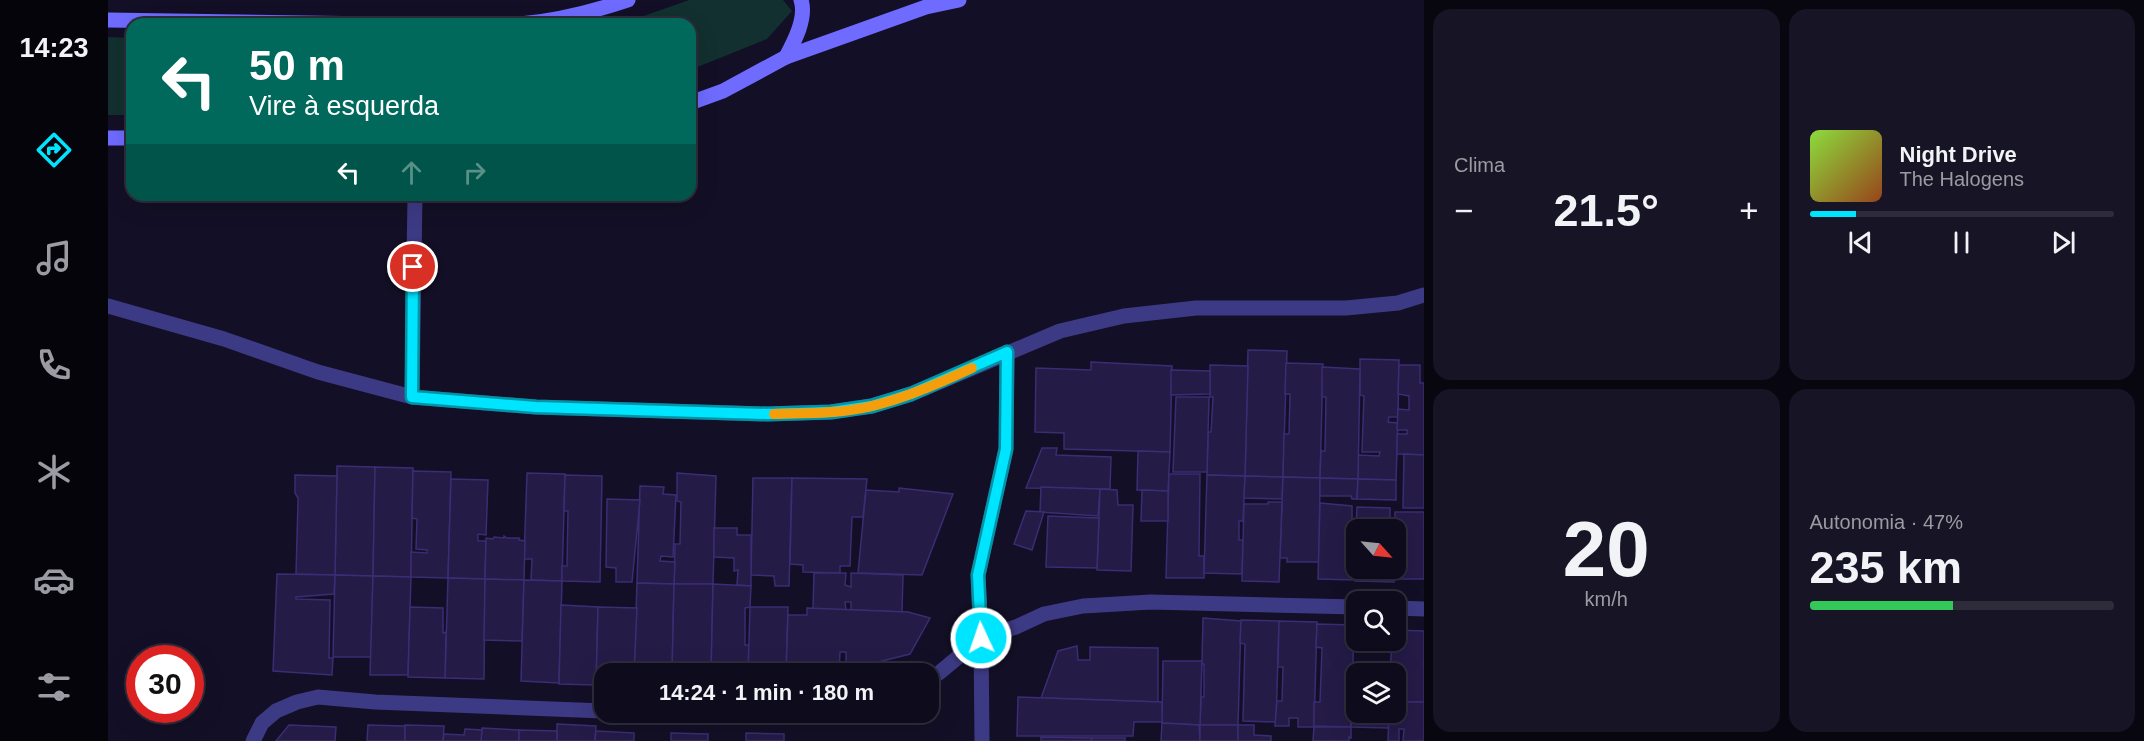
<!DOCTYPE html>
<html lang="pt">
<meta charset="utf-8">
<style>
body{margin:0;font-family:Arial,sans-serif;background:#171425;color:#f1f3f6;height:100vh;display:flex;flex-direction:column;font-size:22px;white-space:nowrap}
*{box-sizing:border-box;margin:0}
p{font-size:20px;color:#9b9ba3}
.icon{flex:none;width:33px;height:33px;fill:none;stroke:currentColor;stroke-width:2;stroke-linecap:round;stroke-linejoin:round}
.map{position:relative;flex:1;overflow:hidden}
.side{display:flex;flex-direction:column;gap:9px;padding:9px;background:#08060f;width:720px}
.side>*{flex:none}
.banner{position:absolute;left:18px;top:18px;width:570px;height:183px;border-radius:18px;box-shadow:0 6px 24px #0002,0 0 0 2px #2e2b3b;background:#00695c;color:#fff;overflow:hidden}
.needle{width:39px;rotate:117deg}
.tools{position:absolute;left:1238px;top:519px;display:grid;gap:12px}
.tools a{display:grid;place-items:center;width:60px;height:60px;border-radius:12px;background:#0e0b1c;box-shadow:0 6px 24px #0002,0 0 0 2px #2e2b3b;font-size:30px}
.speed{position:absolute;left:18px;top:645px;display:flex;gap:12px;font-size:30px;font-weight:700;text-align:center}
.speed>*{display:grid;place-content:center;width:78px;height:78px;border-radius:50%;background:#0e0b1c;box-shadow:0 6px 24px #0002,0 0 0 2px #2e2b3b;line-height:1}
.speed .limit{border:9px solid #d22;background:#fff;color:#111}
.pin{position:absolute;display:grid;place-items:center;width:51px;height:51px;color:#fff;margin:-26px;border:3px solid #fff;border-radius:50%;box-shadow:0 2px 6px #0007}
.me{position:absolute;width:66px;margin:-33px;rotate:357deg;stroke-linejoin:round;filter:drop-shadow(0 0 4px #0008)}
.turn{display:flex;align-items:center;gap:21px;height:126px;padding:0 24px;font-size:27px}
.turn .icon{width:78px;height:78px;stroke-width:2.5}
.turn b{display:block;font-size:42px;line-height:51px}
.lanes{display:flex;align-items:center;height:57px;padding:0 24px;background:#0003;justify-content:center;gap:30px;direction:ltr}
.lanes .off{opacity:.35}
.big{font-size:45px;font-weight:800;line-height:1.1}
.side .card{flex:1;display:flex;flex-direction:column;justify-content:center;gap:9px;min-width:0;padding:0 21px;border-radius:18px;background:#171425}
.side .dial{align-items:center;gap:0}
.dial b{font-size:78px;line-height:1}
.song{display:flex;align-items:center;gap:18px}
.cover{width:72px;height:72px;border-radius:9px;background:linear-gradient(135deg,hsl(90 70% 55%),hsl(20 70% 35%))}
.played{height:6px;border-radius:3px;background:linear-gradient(90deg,#00e5ff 15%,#2e2b3b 15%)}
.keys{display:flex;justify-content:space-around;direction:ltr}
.heat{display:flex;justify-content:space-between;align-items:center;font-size:33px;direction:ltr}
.charge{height:9px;border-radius:4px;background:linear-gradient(90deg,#34c759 47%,#2e2b3b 0)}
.side .tiles{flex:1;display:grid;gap:9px;grid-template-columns:repeat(2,1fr)}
.trip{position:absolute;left:486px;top:663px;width:345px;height:60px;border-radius:18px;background:#0e0b1c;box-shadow:0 6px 24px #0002,0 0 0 2px #2e2b3b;font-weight:800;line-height:60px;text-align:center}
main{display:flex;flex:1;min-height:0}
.menu{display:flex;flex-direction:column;width:108px;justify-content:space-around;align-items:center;background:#06040b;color:#9b9ba3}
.menu .icon{width:42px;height:42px}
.menu .on{color:#00e5ff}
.menu b{font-size:27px;color:#f1f3f6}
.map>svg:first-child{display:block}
</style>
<main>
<nav class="menu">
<b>14:23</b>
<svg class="icon on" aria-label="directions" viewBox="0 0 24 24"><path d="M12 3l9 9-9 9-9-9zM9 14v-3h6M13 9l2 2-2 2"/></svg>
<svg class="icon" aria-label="music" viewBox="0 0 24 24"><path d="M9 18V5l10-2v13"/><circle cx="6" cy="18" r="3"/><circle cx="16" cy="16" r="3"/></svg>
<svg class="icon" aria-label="phone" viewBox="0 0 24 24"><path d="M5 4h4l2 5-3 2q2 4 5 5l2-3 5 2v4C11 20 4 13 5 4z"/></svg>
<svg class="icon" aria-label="climate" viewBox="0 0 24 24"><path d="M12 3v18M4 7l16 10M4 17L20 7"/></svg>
<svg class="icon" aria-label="car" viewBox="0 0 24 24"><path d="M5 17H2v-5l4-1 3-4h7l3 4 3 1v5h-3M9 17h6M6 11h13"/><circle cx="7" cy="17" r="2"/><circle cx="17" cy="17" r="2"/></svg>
<svg class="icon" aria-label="filters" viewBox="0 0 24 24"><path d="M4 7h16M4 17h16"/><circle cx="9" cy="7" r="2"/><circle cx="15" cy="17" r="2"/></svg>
</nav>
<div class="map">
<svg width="1316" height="741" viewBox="0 0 1316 741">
<rect width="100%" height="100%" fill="#130f26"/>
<g fill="#12302f">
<path d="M 581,0 L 675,0 L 684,11 L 659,39 L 582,70 L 582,24 L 513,24 Z"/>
<path d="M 0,37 L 24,38 L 24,115 L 0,115 Z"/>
</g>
<g fill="#241b47" stroke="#3b2d73" stroke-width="1.5">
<path d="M 1140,350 L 1179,351 L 1175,477 L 1137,476 Z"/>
<path d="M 1252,359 L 1291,360 L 1290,417 L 1281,417 L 1280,422 L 1290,423 L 1288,480 L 1250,479 L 1250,455 L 1271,456 L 1272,452 L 1254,452 L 1256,396 L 1252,395 Z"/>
<path d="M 983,362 L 1064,366 L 1062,452 L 956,449 L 956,433 L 927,432 L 928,368 L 983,370 Z"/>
<path d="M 1178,363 L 1215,364 L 1212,478 L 1175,477 L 1176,434 L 1181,434 L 1182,394 L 1177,394 Z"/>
<path d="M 1102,365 L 1140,366 L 1137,476 L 1099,475 L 1100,432 L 1103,432 L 1105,397 L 1102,397 Z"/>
<path d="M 1291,365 L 1312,365 L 1312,383 L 1316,383 L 1316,455 L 1289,454 L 1289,434 L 1299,434 L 1299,430 L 1289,430 L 1290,409 L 1301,410 L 1301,396 L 1290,394 Z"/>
<path d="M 1214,367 L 1252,369 L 1250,479 L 1212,478 L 1213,451 L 1217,451 L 1218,397 L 1214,397 Z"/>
<path d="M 1063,370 L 1102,371 L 1102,394 L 1063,395 Z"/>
<path d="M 1068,397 L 1101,397 L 1099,472 L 1065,472 Z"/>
<path d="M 934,448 L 949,448 L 948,455 L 1003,457 L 1002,489 L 918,488 Z"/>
<path d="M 1030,451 L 1062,452 L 1060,491 L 1029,490 Z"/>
<path d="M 1296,454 L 1316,455 L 1316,508 L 1295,508 Z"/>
<path d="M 229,466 L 267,467 L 265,576 L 227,575 Z"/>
<path d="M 267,467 L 305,468 L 303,577 L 265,576 Z"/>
<path d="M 305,471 L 343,472 L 340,578 L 303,577 L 303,552 L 319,553 L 319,550 L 308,549 L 309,519 L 304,518 Z"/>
<path d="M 419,473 L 457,474 L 454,581 L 423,580 L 424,559 L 416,559 Z"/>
<path d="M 569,473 L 608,476 L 605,584 L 566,584 L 567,544 L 572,544 L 573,502 L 569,501 Z"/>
<path d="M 1061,474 L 1092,474 L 1091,556 L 1096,556 L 1096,578 L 1058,578 Z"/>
<path d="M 187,475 L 229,476 L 227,575 L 188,574 L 190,502 L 190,498 L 187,493 Z"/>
<path d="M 457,475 L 494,476 L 492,582 L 454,581 L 454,566 L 459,566 L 460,511 L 456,511 Z"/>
<path d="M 1099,475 L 1137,476 L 1135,521 L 1131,521 L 1131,540 L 1135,540 L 1134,574 L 1096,573 Z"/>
<path d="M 1137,476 L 1175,477 L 1174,499 L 1136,498 Z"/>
<path d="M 1175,477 L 1212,478 L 1211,562 L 1179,562 L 1179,558 L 1172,558 Z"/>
<path d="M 645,478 L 684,478 L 681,586 L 667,586 L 666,576 L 643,575 Z"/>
<path d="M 684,478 L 759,479 L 755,517 L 744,517 L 742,566 L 732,566 L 732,573 L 695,572 L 695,565 L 682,564 Z"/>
<path d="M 1212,478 L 1250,479 L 1249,499 L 1244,499 L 1243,496 L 1212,496 Z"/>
<path d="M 343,479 L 380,480 L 378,535 L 370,534 L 370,541 L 378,541 L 377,579 L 340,578 Z"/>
<path d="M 1250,479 L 1288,480 L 1288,500 L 1249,499 Z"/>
<path d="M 532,486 L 556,487 L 555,494 L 568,495 L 565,557 L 553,556 L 552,561 L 567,562 L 566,584 L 529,583 Z"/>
<path d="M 933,487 L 992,489 L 990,516 L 932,512 Z"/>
<path d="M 791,488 L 845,494 L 814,575 L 750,573 L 758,490 L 791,492 Z"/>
<path d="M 992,489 L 1009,490 L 1010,505 L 1025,505 L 1023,571 L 989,570 Z"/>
<path d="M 1034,490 L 1060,491 L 1060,521 L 1033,521 Z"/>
<path d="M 499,499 L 532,500 L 524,582 L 508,582 L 508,568 L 498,567 Z"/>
<path d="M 1160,502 L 1174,502 L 1171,582 L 1134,581 L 1136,504 L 1160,504 Z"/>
<path d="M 1212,503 L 1244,506 L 1244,559 L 1248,559 L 1248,580 L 1210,579 Z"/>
<path d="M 1249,507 L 1282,508 L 1282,530 L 1248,530 Z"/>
<path d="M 918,511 L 936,512 L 924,550 L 906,544 Z"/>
<path d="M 1287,512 L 1316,512 L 1316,579 L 1286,579 Z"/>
<path d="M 940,516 L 991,518 L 989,568 L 938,567 Z"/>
<path d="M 606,528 L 629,528 L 629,535 L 643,535 L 643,586 L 629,585 L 630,570 L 626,571 L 626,558 L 606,557 Z"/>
<path d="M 396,536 L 399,538 L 411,538 L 411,540 L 417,541 L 416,580 L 377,579 L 378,538 L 385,539 L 386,537 L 396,538 Z"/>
<path d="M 1248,547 L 1248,568 L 1286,568 L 1286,582 L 1247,581 Z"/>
<path d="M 706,573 L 738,573 L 737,585 L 743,587 L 743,573 L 795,575 L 794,612 L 743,610 L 743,602 L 737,602 L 738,610 L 705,609 Z"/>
<path d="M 169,574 L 227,575 L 226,594 L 188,597 L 188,599 L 222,600 L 221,658 L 225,658 L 224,675 L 165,671 Z"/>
<path d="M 227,575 L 265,576 L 263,657 L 225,657 Z"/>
<path d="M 265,576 L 303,577 L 300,675 L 262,675 Z"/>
<path d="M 340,578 L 377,579 L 376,679 L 337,678 Z"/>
<path d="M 377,579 L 416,580 L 414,641 L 376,640 Z"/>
<path d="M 416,580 L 454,581 L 451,683 L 413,681 Z"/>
<path d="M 529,583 L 566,584 L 564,674 L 526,674 Z"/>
<path d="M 566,584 L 605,584 L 603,674 L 564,674 Z"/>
<path d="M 605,584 L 643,586 L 642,607 L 637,608 L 637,645 L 641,645 L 640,674 L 603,674 Z"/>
<path d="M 453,605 L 490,607 L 488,685 L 451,684 Z"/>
<path d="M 302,607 L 335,608 L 335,633 L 338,632 L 337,678 L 300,677 Z"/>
<path d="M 490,607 L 529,608 L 526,674 L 496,674 L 496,686 L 488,685 Z"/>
<path d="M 642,607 L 680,607 L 678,674 L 640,674 Z"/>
<path d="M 699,608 L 800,612 L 822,618 L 802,654 L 738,670 L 738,652 L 732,652 L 731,672 L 678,674 L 680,615 L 699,615 Z"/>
<path d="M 1095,618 L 1133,621 L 1130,725 L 1092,725 L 1093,697 L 1096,697 L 1096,664 L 1094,664 L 1094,661 Z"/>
<path d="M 1133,620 L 1171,621 L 1168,722 L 1135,721 L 1137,644 L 1132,643 Z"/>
<path d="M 1171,621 L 1209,622 L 1206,727 L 1190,727 L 1190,718 L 1181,718 L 1181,726 L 1167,726 L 1169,701 L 1174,701 L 1175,667 L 1170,667 Z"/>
<path d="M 1209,624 L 1246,625 L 1243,727 L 1206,726 L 1206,702 L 1212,702 L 1214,648 L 1208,647 Z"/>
<path d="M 1287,630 L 1316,631 L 1316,702 L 1287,702 L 1287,674 L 1282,674 L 1284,640 L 1287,640 Z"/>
<path d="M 969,646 L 970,660 L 982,660 L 982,647 L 1050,648 L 1050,702 L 933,698 L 950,651 Z"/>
<path d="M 1055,661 L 1094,661 L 1092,725 L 1054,723 Z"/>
<path d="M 1245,667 L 1283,668 L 1282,674 L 1248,674 L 1248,712 L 1281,712 L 1281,728 L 1243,727 Z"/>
<path d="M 910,697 L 1054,702 L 1054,722 L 1026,722 L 1025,736 L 909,736 Z"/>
<path d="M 1287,702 L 1316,702 L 1316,741 L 1295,741 L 1296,729 L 1291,729 L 1291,741 L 1280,741 L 1281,712 L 1287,712 Z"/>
<path d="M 1054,723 L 1091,725 L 1092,741 L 1053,741 Z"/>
<path d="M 449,724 L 488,726 L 487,741 L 449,741 Z"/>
<path d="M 181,725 L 228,727 L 227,741 L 168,741 Z"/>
<path d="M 260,725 L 297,726 L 297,741 L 259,741 Z"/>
<path d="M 297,725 L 336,726 L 335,741 L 297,741 Z"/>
<rect x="1092" y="725" width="38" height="16"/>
<path d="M 1130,725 L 1146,725 L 1146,735 L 1163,736 L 1163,741 L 1130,741 Z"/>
<path d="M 1206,727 L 1243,727 L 1243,738 L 1241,737 L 1241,741 L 1205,741 Z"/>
<path d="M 374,728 L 411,730 L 411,741 L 373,741 Z"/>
<path d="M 357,729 L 374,730 L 373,741 L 335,741 L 336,734 L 356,735 Z"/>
<path d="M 411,730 L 449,731 L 449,741 L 411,741 Z"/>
<path d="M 488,731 L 526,733 L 526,741 L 487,741 Z"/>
<path d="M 563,733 L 600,734 L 600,741 L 563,741 Z"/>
<path d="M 638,733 L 676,734 L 676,741 L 638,741 Z"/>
<path d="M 933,737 L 984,738 L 983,741 L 933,741 Z"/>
<path d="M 984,738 L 1017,738 L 1017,741 L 983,741 Z"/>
</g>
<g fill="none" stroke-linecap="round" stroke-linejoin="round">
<g stroke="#3d3a85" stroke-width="15">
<path d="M 0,306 L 116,339 L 210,372 L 304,397 L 428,407 L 659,414 L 723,412 L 763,406 L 803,394 L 952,331 L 1016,316 L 1088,308 L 1238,308 L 1290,303 L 1316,295"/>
<path d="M 304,397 L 307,195"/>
<path d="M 1287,608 L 1316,609"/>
<path d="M 820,680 L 831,673 L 873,638 L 908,627 L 936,614 L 975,606 L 1043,602 L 1248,607"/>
<path d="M 559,712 L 630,715 L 683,712"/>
<path d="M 145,741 L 154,723 L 168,711 L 189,702 L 210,697 L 267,702 L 496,711"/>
<path d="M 874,741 L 873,638 L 870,575 L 898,449 L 899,352"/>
</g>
<g stroke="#6f6bff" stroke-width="15">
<path d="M 0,20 L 269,24"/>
<path d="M 412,24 C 449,21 484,12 520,0"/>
<path d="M 678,57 C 686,42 699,18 693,0"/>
<path d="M 582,103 L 615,91 L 678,57 L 818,7 L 851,0"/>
<path d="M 0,138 L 24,138"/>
</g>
</g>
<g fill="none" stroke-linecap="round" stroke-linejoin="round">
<defs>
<path id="route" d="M 305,267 L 304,397 L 428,407 L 659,414 L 723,412 L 764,406 L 803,394 L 899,352 L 898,449 L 870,575 L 873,638"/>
</defs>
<use href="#route" stroke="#0095a6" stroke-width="15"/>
<use href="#route" stroke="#00e5ff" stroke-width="10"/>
<path stroke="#f59e0b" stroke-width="10" d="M 666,414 C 699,413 732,414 764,406 C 798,398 832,383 864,368"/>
</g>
</svg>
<div class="tools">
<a><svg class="needle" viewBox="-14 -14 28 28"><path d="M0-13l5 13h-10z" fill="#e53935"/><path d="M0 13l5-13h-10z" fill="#9b9ba3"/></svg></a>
<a><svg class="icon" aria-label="search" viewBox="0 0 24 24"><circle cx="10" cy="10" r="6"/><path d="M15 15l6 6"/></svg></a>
<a><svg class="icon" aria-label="layers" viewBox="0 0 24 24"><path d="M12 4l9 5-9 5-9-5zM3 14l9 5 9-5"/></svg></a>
</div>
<div class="speed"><div class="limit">30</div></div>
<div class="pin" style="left:305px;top:267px;background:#d93025"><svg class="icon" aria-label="arrive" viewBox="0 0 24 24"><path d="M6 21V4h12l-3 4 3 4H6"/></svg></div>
<svg class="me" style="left:873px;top:638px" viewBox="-20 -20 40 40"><circle r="17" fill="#00e5ff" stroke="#fff" stroke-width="3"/><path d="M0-11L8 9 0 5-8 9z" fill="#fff"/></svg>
<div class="trip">14:24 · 1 min · 180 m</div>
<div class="banner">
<div class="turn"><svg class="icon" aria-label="left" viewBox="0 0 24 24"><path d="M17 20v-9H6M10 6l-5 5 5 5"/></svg><div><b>50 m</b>Vire à esquerda</div></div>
<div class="lanes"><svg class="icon" aria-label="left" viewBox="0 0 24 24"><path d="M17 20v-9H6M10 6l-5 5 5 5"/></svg><svg class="icon off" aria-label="ahead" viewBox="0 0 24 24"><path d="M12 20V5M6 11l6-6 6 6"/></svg><svg class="icon off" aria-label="right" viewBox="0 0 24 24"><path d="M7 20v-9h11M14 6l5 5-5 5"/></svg></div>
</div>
</div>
<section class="side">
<div class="tiles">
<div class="card"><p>Clima</p>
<div class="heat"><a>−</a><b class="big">21.5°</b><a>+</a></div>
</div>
<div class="card">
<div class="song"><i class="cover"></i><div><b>Night Drive</b><p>The Halogens</p></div></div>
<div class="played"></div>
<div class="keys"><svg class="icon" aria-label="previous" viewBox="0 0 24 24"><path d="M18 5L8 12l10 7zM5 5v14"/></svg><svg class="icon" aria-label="pause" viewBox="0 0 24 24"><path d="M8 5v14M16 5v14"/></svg><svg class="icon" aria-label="next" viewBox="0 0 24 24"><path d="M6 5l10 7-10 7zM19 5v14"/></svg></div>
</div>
<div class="card dial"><b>20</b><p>km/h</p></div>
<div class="card"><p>Autonomia · 47%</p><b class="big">235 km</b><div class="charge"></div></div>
</div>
</section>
</main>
